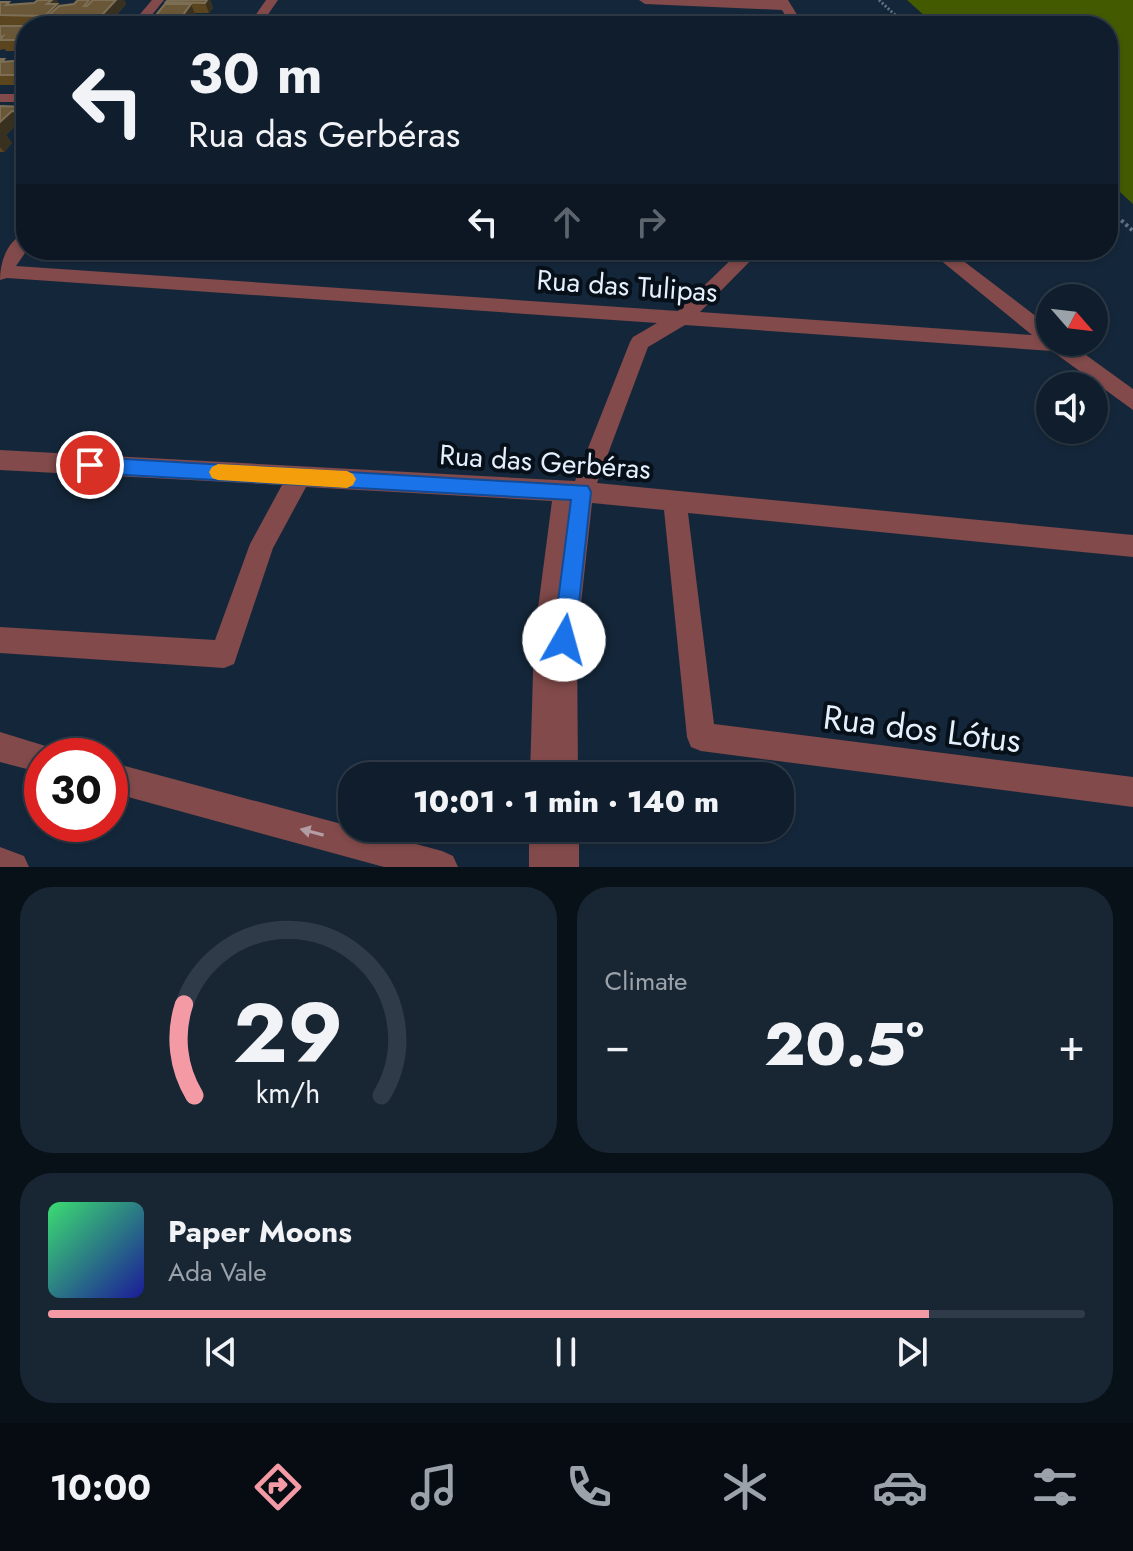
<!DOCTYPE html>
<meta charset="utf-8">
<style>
body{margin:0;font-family:Jost,sans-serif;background:#182634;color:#f1f3f6;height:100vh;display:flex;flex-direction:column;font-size:30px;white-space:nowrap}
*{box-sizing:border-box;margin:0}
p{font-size:26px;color:#9ba2a9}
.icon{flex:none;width:44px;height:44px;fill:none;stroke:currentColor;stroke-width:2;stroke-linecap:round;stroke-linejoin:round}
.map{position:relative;height:867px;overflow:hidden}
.panel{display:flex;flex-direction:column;gap:20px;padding:20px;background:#081018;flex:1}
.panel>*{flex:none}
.top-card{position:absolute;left:16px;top:16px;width:1102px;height:244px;border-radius:32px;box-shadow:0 2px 6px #0004,0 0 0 2px #2f3b48;background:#0f1d2c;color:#f1f3f6;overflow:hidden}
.needle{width:52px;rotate:118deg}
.buttons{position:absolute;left:1036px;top:284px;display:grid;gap:16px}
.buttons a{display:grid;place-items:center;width:72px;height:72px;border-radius:50%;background:#0f1d2c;box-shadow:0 2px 6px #0004,0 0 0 2px #2f3b48;font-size:40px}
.speed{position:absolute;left:24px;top:738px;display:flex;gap:16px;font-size:40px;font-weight:700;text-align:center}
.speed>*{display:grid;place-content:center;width:104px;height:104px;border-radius:50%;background:#0f1d2c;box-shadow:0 2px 6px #0004,0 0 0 2px #2f3b48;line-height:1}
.speed .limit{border:12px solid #d22;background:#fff;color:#111}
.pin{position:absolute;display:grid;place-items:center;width:68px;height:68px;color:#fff;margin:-34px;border:4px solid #fff;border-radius:50%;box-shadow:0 2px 8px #0007}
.me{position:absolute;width:88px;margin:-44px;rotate:7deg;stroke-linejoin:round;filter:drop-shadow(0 0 6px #0008)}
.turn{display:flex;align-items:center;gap:28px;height:168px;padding:0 40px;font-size:36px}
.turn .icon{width:104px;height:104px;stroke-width:2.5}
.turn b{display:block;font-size:56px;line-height:68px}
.lanes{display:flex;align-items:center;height:76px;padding:0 40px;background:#0003;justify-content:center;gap:40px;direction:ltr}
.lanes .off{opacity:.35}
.big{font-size:60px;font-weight:800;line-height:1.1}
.panel .tile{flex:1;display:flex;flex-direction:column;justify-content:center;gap:12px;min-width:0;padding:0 28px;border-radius:32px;background:#182634}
.panel .dial{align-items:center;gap:0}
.dial svg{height:208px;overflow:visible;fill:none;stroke:#2f3b48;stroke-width:7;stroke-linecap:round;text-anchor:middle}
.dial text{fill:#f1f3f6;stroke:none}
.song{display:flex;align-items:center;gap:24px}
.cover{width:96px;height:96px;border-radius:12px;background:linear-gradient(135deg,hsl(140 70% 55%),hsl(240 70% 35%))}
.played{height:8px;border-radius:4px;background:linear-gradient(90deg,#f49aa5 85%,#2f3b48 85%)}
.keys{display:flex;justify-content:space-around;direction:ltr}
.heat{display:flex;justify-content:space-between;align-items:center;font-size:44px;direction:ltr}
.panel .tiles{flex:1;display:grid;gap:20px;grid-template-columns:1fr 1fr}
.tile:last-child{grid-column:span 2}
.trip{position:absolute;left:338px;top:762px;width:456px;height:80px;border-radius:32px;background:#0f1d2c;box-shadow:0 2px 6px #0004,0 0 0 2px #2f3b48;font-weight:800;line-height:80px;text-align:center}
.tab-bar{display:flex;height:128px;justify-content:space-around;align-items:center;background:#060c12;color:#9ba2a9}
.tab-bar .icon{width:56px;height:56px}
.tab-bar .on{color:#f49aa5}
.tab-bar b{font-size:36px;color:#f1f3f6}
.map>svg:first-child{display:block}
</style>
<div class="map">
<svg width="1133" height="867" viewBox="0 0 1133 867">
<rect width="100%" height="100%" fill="#14273a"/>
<path fill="#445a00" d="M 907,0 L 1133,0 L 1133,204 L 1108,181 L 1108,26 L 936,26 Z"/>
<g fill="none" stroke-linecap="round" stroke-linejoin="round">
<path stroke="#627283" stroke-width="3" stroke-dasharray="2 2" stroke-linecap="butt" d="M 879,0 L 907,26"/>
<path stroke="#627283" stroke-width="4" stroke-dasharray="3 3" stroke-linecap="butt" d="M 1108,208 L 1133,231"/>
<g fill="#824a4a" fill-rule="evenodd">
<path d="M 152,0 L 164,0 L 143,26 L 130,26 Z"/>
<path d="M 266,0 L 278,0 L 260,26 L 248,26 Z"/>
<path d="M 639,0 L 788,0 L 804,26 L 792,26 L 782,10 L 645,4 Z"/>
<rect x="0" y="94" width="26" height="8"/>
<path d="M 26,233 L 27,250 L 16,266 L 678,311 L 741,250 L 761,250 L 700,312 L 1032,335 L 928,250 L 949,250 L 1050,327 L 1050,342 L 1068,342 L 1133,389 L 1133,410 L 1052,351 L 685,325 L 648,347 L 597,483 L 1133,535 L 1133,557 L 688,513 L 714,724 L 1133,777 L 1133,807 L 701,751 L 691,747 L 687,737 L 664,510 L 592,503 L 577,640 L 578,776 L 530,776 L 534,639 L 552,501 L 306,487 L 273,548 L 234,664 L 224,668 L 0,653 L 0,627 L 215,640 L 250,544 L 282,485 L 0,470 L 0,450 L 575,481 L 630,342 L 633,337 L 657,323 L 7,278 L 0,280 C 0,262 7,240 26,233 Z"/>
<path d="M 0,732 L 52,748 L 56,756 L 42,756 L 42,773 L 0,762 Z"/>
<path d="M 110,762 L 442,851 L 453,856 L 458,867 L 384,867 L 110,792 Z"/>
<rect x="529" y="828" width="50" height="39"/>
<path d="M 0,847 L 24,856 L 29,867 L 0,867 Z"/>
</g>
</g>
<g fill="#5b451f">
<path d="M 78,0 L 124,0 L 126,4 L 107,26 L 0,25 L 0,2 L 9,2 L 11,5 L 60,5 L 74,4 Z"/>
<path d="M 168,0 L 210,0 L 213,8 L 209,13 L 195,13 L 195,14 L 187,26 L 147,26 L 166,4 L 166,2 Z"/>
<path d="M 0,26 L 26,26 L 26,51 L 6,51 L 5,49 L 0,50 Z"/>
<path d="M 0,59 L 4,59 L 6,61 L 26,60 L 26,85 L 0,85 Z"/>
<path d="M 0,106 L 26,107 L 26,122 L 20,122 L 6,135 L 12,143 L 4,152 L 0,152 Z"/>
</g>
<g fill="#393120">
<path d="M 52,0 L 57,0 L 61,7 L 48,16 L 53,24 L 51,26 L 45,16 L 47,4 Z"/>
<path d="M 116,0 L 124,0 L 126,4 L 106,26 L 101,16 Z"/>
<path d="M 207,0 L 210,0 L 213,8 L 209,13 L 205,3 Z"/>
<path d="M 191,4 L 195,14 L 187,26 L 175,26 Z"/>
<path d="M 26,37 L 23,41 L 26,46 L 26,51 L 19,40 Z"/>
<path d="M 12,111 L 20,122 L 6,135 L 12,143 L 4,152 L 0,147 L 0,122 Z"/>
</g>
<g fill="#6a5737" stroke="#7d6f56" stroke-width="2">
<path d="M 38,0 L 52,0 L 47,4 L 57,4 L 45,16 L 0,15 L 0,2 L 9,2 L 6,5 L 34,3 Z"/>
<path d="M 78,0 L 89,0 L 84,6 L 87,6 L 93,0 L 116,0 L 101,16 L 48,16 L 59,6 L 74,4 Z"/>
<path d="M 168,0 L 207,0 L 205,3 L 166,2 Z"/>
<path d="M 165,4 L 191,4 L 175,26 L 147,26 Z"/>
<path d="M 0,26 L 26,26 L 26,37 L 19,40 L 0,40 L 3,36 L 0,37 Z"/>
<path d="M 0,59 L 4,59 L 1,62 L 26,60 L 26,75 L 0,75 Z"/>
<path d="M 0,106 L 26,107 L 26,111 L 12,111 L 0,122 Z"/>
</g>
<defs><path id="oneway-solid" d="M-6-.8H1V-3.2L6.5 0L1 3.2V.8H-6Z" transform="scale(2)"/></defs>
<use fill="#b39da4" href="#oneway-solid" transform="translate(312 832) rotate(-165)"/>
<path fill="#1a73e8" stroke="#114b97" stroke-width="2" d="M 90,457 L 588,486 L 591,492 L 575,640 L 572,648 L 564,651 L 557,648 L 553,640 L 571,500 L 90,473 L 83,471 L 80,465 L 83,460 Z"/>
<path fill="#f59e0b" d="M 218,464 L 347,471 L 353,474 L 356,479 L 353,485 L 347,488 L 218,480 L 212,478 L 209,472 L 212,467 Z"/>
<g text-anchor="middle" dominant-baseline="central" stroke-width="8" stroke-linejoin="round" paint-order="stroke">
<g font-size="28" fill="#e4f0fd" stroke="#070f18">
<text transform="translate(627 286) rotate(4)">Rua das Tulipas</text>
<text transform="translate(545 462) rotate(4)">Rua das Gerbéras</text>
</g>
<g font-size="34" fill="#e4f0fd" stroke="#070f18">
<text transform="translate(922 729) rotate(7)">Rua dos Lótus</text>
</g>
</g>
</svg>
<div class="buttons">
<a><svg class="needle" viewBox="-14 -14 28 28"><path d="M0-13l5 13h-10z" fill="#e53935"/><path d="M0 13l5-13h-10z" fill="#9ba2a9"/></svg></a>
<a><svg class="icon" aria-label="sound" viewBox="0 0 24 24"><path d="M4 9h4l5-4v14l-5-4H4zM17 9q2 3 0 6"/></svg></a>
</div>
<div class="speed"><div class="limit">30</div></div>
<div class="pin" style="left:90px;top:465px;background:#d93025"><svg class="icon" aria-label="arrive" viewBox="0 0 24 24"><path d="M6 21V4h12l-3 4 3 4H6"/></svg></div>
<svg class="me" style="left:564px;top:640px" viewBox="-20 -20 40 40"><circle r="19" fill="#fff"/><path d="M0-13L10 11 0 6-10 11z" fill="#1a73e8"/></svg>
<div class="trip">10:01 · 1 min · 140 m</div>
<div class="top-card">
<div class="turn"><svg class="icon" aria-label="left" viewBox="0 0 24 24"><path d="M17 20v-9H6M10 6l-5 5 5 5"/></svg><div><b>30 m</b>Rua das Gerbéras</div></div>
<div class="lanes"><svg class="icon" aria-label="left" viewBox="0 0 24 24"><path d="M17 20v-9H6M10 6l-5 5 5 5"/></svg><svg class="icon off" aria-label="ahead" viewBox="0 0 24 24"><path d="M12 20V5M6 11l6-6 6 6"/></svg><svg class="icon off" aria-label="right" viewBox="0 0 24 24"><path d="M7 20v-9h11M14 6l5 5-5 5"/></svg></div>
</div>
</div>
<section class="panel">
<div class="tiles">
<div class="tile dial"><svg viewBox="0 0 100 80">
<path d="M14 69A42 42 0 1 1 86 69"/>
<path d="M14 69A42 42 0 0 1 10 34" stroke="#f49aa5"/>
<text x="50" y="56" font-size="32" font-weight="700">29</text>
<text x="50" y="72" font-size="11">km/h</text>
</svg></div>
<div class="tile"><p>Climate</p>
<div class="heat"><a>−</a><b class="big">20.5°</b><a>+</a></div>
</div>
<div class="tile">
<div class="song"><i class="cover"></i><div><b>Paper Moons</b><p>Ada Vale</p></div></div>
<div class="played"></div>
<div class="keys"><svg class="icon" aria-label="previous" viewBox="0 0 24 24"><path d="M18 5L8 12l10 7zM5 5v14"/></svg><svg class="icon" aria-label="pause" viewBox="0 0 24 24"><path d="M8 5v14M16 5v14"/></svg><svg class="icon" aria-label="next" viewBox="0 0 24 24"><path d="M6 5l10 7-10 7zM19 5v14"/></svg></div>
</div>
</div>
</section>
<nav class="tab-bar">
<b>10:00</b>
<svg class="icon on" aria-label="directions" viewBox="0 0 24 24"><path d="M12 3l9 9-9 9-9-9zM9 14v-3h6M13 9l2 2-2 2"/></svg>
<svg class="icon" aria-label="music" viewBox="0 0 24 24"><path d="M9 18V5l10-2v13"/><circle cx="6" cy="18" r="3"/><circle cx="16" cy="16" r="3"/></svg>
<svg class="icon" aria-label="phone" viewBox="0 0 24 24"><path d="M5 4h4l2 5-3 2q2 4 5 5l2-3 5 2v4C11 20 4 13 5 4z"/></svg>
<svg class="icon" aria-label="climate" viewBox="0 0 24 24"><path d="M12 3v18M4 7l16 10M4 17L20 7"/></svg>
<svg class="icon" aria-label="car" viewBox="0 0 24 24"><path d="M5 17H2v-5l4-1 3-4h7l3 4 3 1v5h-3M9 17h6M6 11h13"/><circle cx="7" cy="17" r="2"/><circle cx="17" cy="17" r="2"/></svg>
<svg class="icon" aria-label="filters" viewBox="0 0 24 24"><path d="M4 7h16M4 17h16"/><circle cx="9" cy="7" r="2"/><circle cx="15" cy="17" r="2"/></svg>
</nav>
